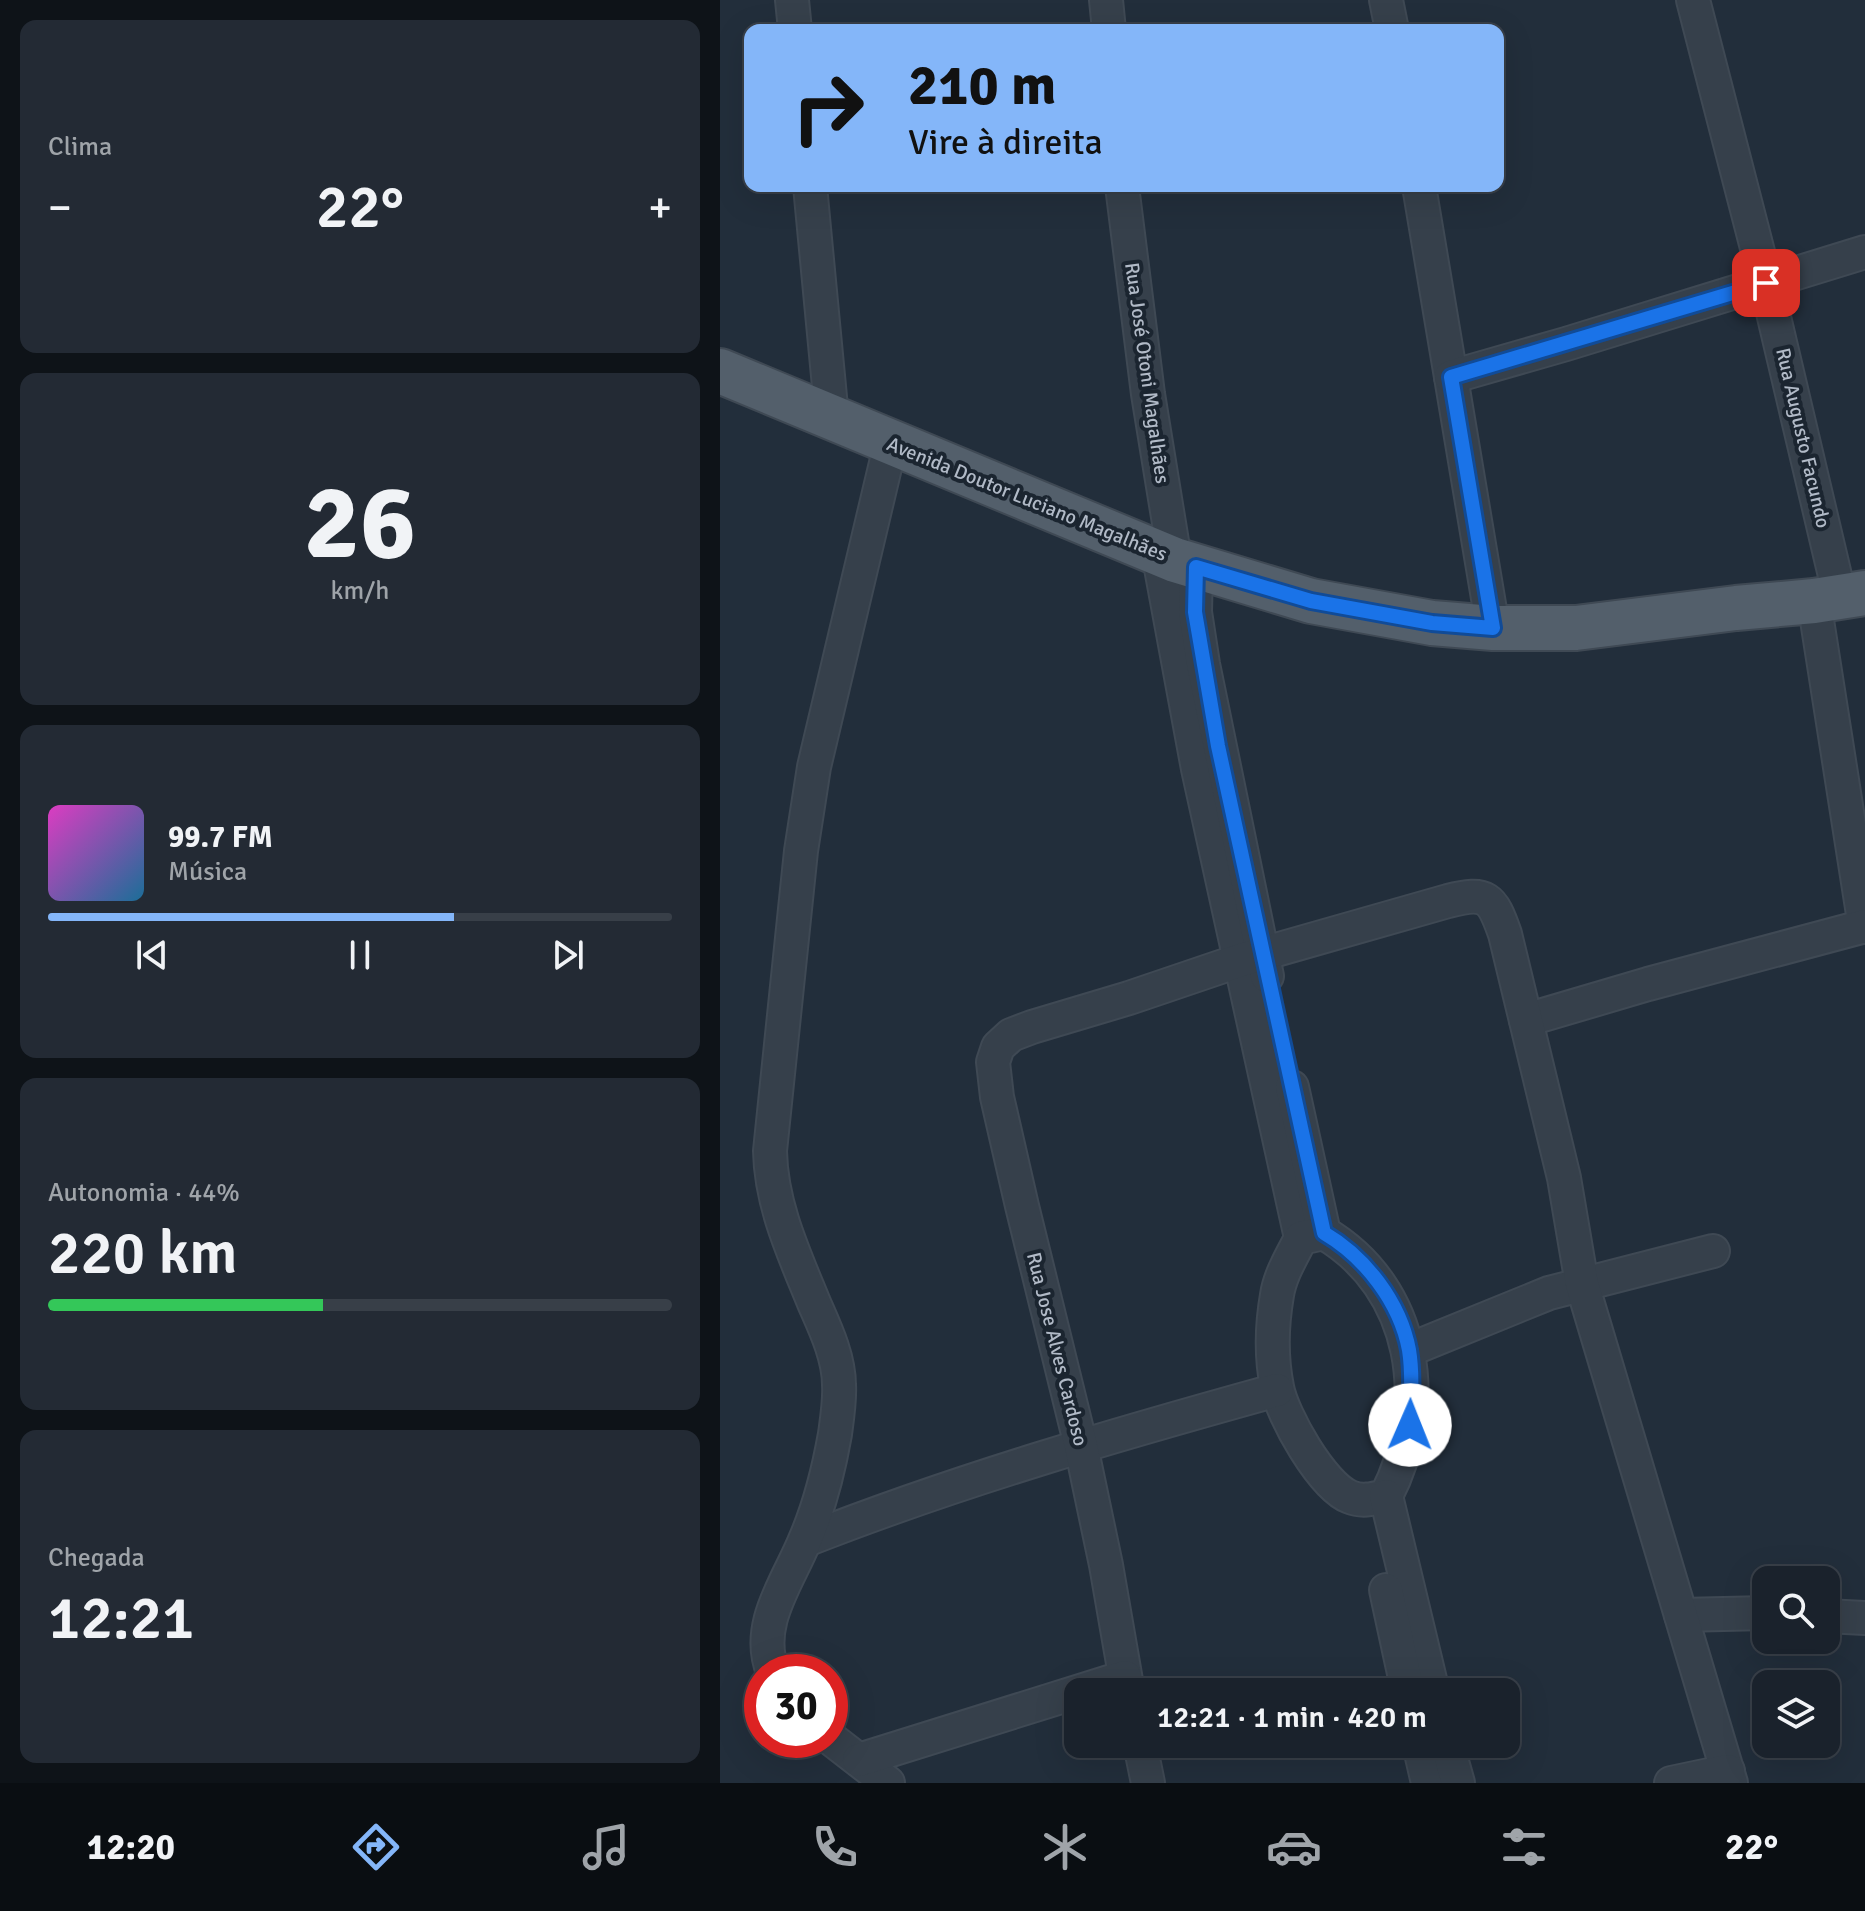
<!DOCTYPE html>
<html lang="pt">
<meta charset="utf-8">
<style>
body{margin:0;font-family:Signika,sans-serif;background:#232a34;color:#f1f3f6;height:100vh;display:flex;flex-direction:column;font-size:30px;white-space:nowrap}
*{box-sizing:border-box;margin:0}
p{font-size:26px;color:#9fa4a9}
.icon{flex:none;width:44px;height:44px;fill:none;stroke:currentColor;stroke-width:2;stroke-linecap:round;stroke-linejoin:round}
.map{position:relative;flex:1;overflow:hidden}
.details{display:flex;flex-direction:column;gap:20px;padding:20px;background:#0e1318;width:720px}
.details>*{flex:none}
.hud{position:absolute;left:24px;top:24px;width:760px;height:168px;border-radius:16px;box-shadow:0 8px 32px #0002,0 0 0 2px #383f48;background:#84b6f9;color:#111;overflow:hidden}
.buttons{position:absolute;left:1032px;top:1566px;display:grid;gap:16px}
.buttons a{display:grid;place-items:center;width:88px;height:88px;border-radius:16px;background:#1a222c;box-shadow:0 8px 32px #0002,0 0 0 2px #383f48;font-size:40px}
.speed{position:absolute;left:24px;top:1654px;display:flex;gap:16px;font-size:40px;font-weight:700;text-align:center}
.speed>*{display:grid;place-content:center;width:104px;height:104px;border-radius:50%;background:#1a222c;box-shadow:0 8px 32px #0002,0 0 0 2px #383f48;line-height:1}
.speed .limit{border:12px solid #d22;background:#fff;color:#111}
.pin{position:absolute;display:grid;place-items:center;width:68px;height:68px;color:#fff;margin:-34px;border-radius:16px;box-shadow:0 4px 12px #0006}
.me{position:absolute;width:88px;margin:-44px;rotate:1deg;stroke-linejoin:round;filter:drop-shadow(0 0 6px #0008)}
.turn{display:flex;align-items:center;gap:28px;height:168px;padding:0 32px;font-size:36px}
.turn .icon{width:104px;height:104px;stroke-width:2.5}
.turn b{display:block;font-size:56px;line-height:68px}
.big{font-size:60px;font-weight:600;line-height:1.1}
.details .tile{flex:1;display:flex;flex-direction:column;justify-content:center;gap:12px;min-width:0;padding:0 28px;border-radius:16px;background:#232a34}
.details .dial{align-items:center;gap:0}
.dial b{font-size:104px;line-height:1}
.song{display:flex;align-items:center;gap:24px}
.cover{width:96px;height:96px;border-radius:12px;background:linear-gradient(135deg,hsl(310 70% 55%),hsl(200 70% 35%))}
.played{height:8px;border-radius:4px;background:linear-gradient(90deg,#84b6f9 65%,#383f48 65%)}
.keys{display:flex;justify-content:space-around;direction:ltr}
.heat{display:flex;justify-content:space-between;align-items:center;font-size:44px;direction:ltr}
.charge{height:12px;border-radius:6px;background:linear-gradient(90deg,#34c759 44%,#383f48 0)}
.trip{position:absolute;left:344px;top:1678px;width:456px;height:80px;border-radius:16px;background:#1a222c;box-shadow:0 8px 32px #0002,0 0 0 2px #383f48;font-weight:600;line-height:80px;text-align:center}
.tab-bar{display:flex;height:128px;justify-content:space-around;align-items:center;background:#0a0e12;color:#9fa4a9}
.tab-bar .icon{width:56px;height:56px}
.tab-bar .current{color:#84b6f9}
.tab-bar b{font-size:36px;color:#f1f3f6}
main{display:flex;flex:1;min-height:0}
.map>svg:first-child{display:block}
</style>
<main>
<section class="details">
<div class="tile"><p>Clima</p>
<div class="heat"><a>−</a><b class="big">22°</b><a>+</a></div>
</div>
<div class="tile dial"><b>26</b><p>km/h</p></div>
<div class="tile">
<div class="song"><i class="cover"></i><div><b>99.7 FM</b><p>Música</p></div></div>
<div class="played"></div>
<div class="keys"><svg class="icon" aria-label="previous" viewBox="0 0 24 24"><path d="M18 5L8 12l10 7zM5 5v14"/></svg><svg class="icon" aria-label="pause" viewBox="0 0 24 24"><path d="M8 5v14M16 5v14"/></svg><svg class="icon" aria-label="next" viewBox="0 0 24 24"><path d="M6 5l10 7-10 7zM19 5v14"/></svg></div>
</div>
<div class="tile"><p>Autonomia · 44%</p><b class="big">220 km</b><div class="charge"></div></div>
<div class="tile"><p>Chegada</p><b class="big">12:21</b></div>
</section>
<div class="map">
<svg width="1145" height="1783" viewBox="0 0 1145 1783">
<rect width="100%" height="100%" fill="#222e3b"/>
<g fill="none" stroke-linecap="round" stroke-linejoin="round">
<defs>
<g id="street">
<path d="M 72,0 L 75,30"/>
<path d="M 386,0 L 389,30"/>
<path d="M 666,0 L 672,30"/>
<path d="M 973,0 L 1046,283 L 1120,597"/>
<path d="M 90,186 L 112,418"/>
<path d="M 402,186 L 428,394 L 455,560"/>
<path d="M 699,186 L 773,628"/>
<path d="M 731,377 L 846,344 L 1145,252"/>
<path d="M 438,552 L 478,769 L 581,1238"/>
<path d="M 476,567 L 475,612 L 483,664 L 547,976"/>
<path d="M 1094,601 L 1145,927"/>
<path d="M 806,1020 L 928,984 L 1145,926"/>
<path d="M 572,1087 L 604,1233"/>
<path d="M 604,1233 C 697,1288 713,1405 666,1496 C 653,1499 642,1502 630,1497 C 602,1486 562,1415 557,1387 C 551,1357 552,1324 557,1295 C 560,1275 572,1256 581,1238 Z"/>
<path d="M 689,1350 L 829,1293 L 993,1251"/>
<path d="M 666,1496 L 713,1692"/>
<path d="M 86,1540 C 239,1480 398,1434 557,1390"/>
<path d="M 666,1590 L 688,1692"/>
<path d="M 961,1615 L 1046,1613"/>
<path d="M 1106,1616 L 1145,1618"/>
<path d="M 53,1672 C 34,1625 68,1582 85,1540 C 99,1508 109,1468 115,1434 C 117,1419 120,1400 119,1385 C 119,1357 105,1328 94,1303 C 74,1254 51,1205 50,1151 L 81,851 L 94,767 L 171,442"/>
<path d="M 408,1692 L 386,1565 L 361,1446 L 302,1206 L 277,1097 L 273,1062 L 278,1047 L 291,1035 L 312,1027 L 409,998 L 521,960 L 728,901 C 767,891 772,897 785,934 L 844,1178 L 862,1284 L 1011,1783"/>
<path d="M 110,1738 L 168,1783"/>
<path d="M 420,1744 L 428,1783"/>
<path d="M 699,1744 L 708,1783"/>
<path d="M 727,1744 L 738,1783"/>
<path d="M 139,1760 L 405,1677"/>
<path d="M 951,1783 L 1008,1771"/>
</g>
<path id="primary" d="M 0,371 L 455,560 L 591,601 L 712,623 L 773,628 L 856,628 L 1016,608 L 1094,601 L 1145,593"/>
</defs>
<use href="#street" stroke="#3f4954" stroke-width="36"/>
<use href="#primary" stroke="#3f4954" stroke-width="48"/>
<use href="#street" stroke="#36404b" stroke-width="32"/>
<use href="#primary" stroke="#535f6b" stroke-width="44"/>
</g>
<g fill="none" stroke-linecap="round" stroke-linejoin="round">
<defs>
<path id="route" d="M 690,1425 C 691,1401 693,1374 689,1350 C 680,1302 645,1257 604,1233 L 498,746 L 475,612 L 476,567 L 591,601 L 712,623 L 773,628 L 731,377 L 1046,283"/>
</defs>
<use href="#route" stroke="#114b97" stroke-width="20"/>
<use href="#route" stroke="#1a73e8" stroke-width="14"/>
</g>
<g text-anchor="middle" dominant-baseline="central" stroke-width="8" stroke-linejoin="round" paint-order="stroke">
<g font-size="20" fill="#b1bac7" stroke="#1b2530">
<text transform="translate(427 373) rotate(82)">Rua José Otoni Magalhães</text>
<text transform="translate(1083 438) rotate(77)">Rua Augusto Facundo</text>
<text transform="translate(307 499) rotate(22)">Avenida Doutor Luciano Magalhães</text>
<text transform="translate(337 1349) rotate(76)">Rua Jose Alves Cardoso</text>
</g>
</g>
</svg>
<div class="buttons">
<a><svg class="icon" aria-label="search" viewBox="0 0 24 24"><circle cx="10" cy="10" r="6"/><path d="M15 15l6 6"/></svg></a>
<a><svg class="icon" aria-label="layers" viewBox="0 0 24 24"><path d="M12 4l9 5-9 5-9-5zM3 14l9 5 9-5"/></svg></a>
</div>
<div class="speed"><div class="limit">30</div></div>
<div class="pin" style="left:1046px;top:283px;background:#d93025"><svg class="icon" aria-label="arrive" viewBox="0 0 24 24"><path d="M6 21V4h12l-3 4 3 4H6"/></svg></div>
<svg class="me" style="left:690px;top:1425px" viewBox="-20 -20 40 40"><circle r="19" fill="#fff"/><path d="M0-13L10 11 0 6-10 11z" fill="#1a73e8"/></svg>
<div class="trip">12:21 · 1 min · 420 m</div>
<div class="hud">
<div class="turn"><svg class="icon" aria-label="right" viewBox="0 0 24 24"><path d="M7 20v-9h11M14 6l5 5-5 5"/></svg><div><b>210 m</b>Vire à direita</div></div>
</div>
</div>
</main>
<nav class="tab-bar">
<b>12:20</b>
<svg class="icon current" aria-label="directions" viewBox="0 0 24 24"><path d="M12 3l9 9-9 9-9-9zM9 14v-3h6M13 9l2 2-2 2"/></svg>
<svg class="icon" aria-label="music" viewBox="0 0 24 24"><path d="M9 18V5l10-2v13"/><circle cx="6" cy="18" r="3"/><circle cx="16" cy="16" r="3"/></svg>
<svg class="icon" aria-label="phone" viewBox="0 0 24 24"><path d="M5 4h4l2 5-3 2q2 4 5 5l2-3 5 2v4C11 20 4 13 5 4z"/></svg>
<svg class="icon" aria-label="climate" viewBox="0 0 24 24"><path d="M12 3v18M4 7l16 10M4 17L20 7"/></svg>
<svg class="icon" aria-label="car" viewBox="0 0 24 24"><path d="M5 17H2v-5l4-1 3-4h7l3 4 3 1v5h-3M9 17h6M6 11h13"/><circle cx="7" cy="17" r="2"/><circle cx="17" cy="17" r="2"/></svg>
<svg class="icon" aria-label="filters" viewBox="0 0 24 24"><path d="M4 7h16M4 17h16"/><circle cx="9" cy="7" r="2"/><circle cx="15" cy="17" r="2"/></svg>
<b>22°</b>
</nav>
